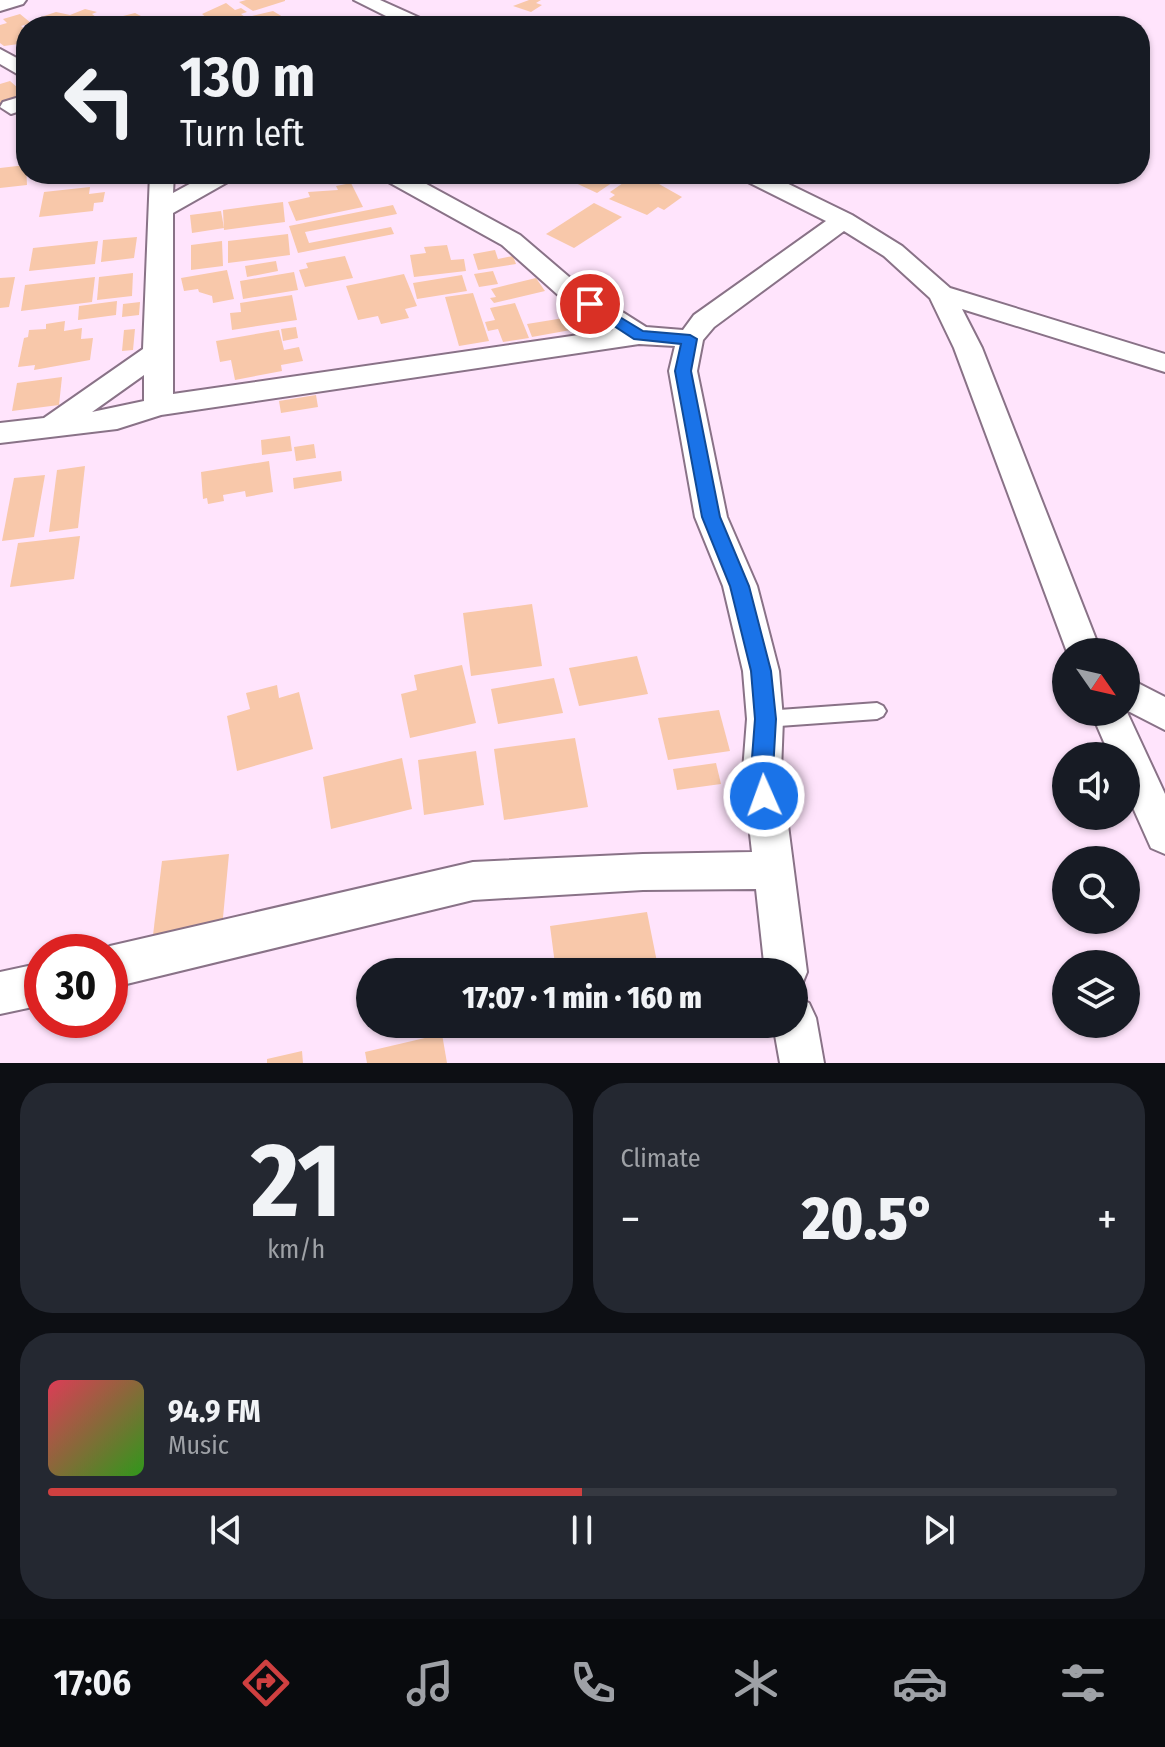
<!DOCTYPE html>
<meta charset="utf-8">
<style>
body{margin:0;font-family:"Fira Sans Condensed",sans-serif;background:#242831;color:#f1f3f6;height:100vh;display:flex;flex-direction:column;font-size:30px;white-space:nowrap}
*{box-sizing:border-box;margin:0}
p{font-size:26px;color:#9ea1a6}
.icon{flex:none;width:44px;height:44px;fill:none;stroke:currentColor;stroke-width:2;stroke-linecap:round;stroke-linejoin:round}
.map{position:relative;height:1063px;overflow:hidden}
.sheet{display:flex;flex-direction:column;gap:20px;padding:20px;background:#0d0f14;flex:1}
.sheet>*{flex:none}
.banner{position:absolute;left:16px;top:16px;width:1134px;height:168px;border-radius:32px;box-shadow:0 2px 6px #0004;background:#171b24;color:#f1f3f6;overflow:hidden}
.needle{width:52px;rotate:124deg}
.controls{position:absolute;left:1052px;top:638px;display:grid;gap:16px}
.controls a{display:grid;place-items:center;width:88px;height:88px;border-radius:50%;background:#171b24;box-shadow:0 2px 6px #0004;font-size:40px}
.speed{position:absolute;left:24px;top:934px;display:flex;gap:16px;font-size:40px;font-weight:700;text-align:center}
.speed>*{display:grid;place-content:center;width:104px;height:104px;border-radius:50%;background:#171b24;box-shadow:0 2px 6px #0004;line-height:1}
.speed .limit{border:12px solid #d22;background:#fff;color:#111}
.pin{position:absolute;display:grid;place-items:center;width:68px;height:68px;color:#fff;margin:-34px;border:4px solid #fff;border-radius:50%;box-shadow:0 2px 8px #0007}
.me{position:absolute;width:88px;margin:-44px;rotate:358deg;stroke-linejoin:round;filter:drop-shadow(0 0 6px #0008)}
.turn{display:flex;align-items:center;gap:28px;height:168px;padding:0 32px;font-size:36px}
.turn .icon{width:104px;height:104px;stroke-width:2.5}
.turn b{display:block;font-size:56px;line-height:68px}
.big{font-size:60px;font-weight:800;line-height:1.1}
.sheet .widget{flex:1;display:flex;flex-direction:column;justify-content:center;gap:12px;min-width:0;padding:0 28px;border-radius:32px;background:#242831}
.sheet .dial{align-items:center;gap:0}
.dial b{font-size:104px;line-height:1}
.song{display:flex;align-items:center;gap:24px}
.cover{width:96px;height:96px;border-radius:12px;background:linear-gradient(135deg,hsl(350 70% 55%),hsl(110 70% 35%))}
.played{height:8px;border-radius:4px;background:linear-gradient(90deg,#cf4040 50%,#363941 50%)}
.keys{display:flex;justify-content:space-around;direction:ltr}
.heat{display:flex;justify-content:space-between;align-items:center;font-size:44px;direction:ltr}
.sheet .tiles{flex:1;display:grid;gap:20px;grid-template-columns:1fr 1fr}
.widget:last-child{grid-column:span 2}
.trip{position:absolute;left:356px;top:958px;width:452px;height:80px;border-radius:40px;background:#171b24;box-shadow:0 2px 6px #0004;font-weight:800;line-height:80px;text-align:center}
.dock{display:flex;height:128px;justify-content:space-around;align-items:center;background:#090b0e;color:#9ea1a6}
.dock .icon{width:56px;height:56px}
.dock .current{color:#cf4040}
.dock b{font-size:36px;color:#f1f3f6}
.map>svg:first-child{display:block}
</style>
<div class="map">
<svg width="1165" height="1063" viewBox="0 0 1165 1063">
<rect width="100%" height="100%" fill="#ffe4fc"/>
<g fill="#f8c8aa">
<path d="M 246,0 L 285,0 L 285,1 L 253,11 L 239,2 Z"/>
<path d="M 529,0 L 541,0 L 536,3 L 542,5 L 531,12 L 513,6 Z"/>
<path d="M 226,3 L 235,10 L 241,8 L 247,12 L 241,14 L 245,17 L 217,26 L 202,14 Z"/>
<path d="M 85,9 L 97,12 L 92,14 L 96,17 L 71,26 L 47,26 L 40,21 L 45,20 L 41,17 L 56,12 L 70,15 Z"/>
<path d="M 273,11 L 283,17 L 258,26 L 244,18 Z"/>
<path d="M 135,13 L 149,20 L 149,22 L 144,24 L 147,26 L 116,26 L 107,20 Z"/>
<path d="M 20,14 L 31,23 L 21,26 L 26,30 L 26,43 L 4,46 L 0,43 L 0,25 L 7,23 L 3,19 Z"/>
<path d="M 10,81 L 26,95 L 0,105 L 0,84 Z"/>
<path d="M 26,165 L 27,185 L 0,188 L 0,168 Z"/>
<path d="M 40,174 L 101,174 L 100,179 L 49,184 L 50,179 L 39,180 Z"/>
<path d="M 572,174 L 625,174 L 597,193 L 565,178 Z"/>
<path d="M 636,174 L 663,181 L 659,184 L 682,197 L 664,210 L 658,207 L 647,215 L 609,199 L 615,195 L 610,192 Z"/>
<path d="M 351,183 L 363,207 L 296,221 L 288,202 L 310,197 L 308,192 L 338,190 L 336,186 Z"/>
<path d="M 90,187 L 89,194 L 105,192 L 103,202 L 94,203 L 93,211 L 39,217 L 44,192 Z"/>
<path d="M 283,202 L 285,222 L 224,230 L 223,210 Z"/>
<path d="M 594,203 L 622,217 L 574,248 L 546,234 Z"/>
<path d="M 393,205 L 397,214 L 305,232 L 309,243 L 391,227 L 394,234 L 298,253 L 289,226 Z"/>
<path d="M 221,211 L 224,228 L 192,233 L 190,215 Z"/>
<path d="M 288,234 L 290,255 L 228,263 L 228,241 Z"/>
<path d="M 137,237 L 134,258 L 101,262 L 103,240 Z"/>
<path d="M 98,241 L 95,264 L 29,271 L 33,248 Z"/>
<path d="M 222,241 L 223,266 L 191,270 L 191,245 Z"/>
<path d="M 447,245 L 451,260 L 464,259 L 466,271 L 414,277 L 410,255 L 426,253 L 424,247 Z"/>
<path d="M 495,250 L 498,259 L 513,256 L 516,264 L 478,270 L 473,254 Z"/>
<path d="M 345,256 L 353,278 L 305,287 L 299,270 L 308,268 L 306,263 Z"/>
<path d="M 276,261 L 278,271 L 247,277 L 245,266 Z"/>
<path d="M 227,270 L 234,299 L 213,303 L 212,296 L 199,292 L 198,289 L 184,291 L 181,278 Z"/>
<path d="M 493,271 L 498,284 L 479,287 L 474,274 Z"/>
<path d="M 294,272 L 298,290 L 243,299 L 240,281 Z"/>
<path d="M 133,273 L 132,296 L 97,300 L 99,277 Z"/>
<path d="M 404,274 L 417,306 L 405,309 L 409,318 L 381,324 L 378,316 L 358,320 L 346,286 Z"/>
<path d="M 462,275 L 467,291 L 417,299 L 413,283 Z"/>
<path d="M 15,277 L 9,307 L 0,308 L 0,278 Z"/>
<path d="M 95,277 L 92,302 L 21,311 L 25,285 Z"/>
<path d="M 536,278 L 545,291 L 494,303 L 490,298 L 496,297 L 491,289 Z"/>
<path d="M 473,293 L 489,341 L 459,346 L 445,297 Z"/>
<path d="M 292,295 L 297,320 L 232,330 L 230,313 L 241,312 L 240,303 Z"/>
<path d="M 117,301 L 116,315 L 78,320 L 79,306 Z"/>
<path d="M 140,302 L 139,315 L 122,317 L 123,304 Z"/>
<path d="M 515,303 L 529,338 L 503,342 L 498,329 L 488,331 L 485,322 L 495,320 L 490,308 Z"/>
<path d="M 570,317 L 576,329 L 532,337 L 527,324 Z"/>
<path d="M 65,321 L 64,331 L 82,328 L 81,339 L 93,338 L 90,360 L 34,370 L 35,365 L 18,367 L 24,338 L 28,337 L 29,330 L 46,329 L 46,324 Z"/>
<path d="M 296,327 L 298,338 L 283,341 L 281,329 Z"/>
<path d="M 135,329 L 133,350 L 122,351 L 124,330 Z"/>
<path d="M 279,330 L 284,350 L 299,347 L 303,361 L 281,365 L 282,371 L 235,380 L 231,360 L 220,362 L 216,341 Z"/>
<path d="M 62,377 L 59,405 L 12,411 L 17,383 Z"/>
<path d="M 316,395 L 318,407 L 281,413 L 279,401 Z"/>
<path d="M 290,436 L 292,451 L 262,455 L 261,440 Z"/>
<path d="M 314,444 L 316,458 L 296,461 L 294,447 Z"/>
<path d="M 269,461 L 273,492 L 246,497 L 245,491 L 223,495 L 224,501 L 208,504 L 207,498 L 203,499 L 201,472 Z"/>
<path d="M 85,466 L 78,528 L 49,532 L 57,470 Z"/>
<path d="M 341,471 L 342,481 L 294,489 L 293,478 Z"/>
<path d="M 45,475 L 34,537 L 2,541 L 14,478 Z"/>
<path d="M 80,536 L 74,579 L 10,587 L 18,543 Z"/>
<path d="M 532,604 L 542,666 L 471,676 L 463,613 Z"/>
<path d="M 637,656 L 648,694 L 579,706 L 569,668 Z"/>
<path d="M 462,665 L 476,723 L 410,738 L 401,694 L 417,690 L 414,675 Z"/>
<path d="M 554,678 L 563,713 L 498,724 L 491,689 Z"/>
<path d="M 277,685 L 279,698 L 299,692 L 313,749 L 237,771 L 227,716 L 250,709 L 246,693 Z"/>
<path d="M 719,710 L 730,751 L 668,760 L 658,718 Z"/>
<path d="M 575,738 L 588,807 L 504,820 L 494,749 Z"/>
<path d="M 476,751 L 484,805 L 424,815 L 418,760 Z"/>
<path d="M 402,758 L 412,809 L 331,829 L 323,777 Z"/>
<path d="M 716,763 L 721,784 L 677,790 L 673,769 Z"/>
<path d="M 229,854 L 222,928 L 153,935 L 162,861 Z"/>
<path d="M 647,912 L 659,972 L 596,972 L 596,967 L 556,972 L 550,926 Z"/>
<path d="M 442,1034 L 447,1063 L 367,1063 L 365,1052 Z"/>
<path d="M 302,1051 L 303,1063 L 267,1063 L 267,1059 Z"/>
</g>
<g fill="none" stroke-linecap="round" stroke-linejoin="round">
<defs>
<path id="service" d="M 877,703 L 883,706 L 886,711 L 883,716 L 877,719 L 765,727 L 759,724 L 756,719 L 759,714 L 765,711 Z"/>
<g id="minor">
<path d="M 0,0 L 26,0 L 23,4 L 0,11 Z"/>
<path d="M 354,0 L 380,0 L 429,22 L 432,26 L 406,26 Z"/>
<path d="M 0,49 L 26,63 L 26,79 L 0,64 Z"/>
<path d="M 26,95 L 26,109 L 11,114 L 0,107 L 3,102 Z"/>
<path d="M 150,174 L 174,174 L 173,193 L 208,174 L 237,174 L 233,179 L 173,213 L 173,394 L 613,330 L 557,294 L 502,245 L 383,179 L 379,174 L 408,174 L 520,235 L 575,282 L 646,327 L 683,330 L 694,315 L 826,221 L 742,179 L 738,174 L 768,174 L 852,215 L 902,246 L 950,288 L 1165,354 L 1165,372 L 962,309 L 982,348 L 1101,652 L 1067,652 L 954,348 L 930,298 L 884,256 L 844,231 L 714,327 L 703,340 L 697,371 L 727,517 L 757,586 L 779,671 L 783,719 L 781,771 L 807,972 L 801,987 L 794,989 L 794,972 L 765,972 L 756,889 L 643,890 L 473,900 L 110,988 L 110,952 L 96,952 L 110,946 L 473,862 L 643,854 L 752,852 L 743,771 L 747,719 L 743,671 L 723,586 L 695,517 L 669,371 L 675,346 L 639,344 L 161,415 L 117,429 L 0,443 L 0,423 L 44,418 L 143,349 ZM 144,375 L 144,401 L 92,412 Z"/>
<path d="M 1126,677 L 1165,697 L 1165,730 L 1126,710 L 1165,794 L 1165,854 L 1151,848 L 1126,792 L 1126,756 L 1110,756 L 1091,712 L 1126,712 Z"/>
<path d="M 42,963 L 42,1005 L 0,1014 L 0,972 Z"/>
<path d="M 794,996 L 809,1003 L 816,1018 L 824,1063 L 780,1063 L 773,1024 L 794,1024 Z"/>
</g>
</defs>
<use href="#service" stroke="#897287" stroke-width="4"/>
<use href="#minor" stroke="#897287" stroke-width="4"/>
<use href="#service" fill="#fff" fill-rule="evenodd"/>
<use href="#minor" fill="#fff" fill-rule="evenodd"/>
</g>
<path fill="#1a73e8" stroke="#114b97" stroke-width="2" d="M 590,299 L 643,331 L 690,335 L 697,339 L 691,371 L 720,517 L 749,586 L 771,671 L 776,719 L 773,771 L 775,796 L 772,803 L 764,805 L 757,803 L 751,771 L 755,719 L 751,671 L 730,586 L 702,517 L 675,371 L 681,344 L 634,339 L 585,307 L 585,300 Z"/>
</svg>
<div class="controls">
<a><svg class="needle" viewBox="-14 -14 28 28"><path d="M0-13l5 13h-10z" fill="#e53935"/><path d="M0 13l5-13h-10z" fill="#9ea1a6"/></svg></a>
<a><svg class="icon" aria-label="sound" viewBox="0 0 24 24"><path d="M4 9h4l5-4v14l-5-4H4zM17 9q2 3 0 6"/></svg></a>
<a><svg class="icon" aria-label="search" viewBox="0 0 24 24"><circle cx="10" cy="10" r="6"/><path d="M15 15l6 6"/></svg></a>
<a><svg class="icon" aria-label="layers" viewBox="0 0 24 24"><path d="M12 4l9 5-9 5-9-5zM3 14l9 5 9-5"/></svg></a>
</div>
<div class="speed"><div class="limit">30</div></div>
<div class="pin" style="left:590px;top:304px;background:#d93025"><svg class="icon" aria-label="arrive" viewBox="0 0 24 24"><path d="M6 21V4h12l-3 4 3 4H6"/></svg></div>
<svg class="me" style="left:764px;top:796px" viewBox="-20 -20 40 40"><circle r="17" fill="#1a73e8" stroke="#fff" stroke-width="3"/><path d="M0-11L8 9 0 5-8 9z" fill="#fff"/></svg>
<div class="trip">17:07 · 1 min · 160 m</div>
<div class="banner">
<div class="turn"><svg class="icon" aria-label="left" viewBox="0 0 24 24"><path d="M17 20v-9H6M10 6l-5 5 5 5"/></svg><div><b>130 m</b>Turn left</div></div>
</div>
</div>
<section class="sheet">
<div class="tiles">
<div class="widget dial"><b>21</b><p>km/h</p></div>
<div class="widget"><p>Climate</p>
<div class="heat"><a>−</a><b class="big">20.5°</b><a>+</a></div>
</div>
<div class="widget">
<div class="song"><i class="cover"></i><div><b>94.9 FM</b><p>Music</p></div></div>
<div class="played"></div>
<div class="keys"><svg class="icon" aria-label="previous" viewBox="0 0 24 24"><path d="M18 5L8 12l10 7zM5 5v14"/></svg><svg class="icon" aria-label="pause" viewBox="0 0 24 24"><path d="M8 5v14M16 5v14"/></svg><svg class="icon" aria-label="next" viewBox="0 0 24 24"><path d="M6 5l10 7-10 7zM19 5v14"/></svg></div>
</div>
</div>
</section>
<nav class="dock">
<b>17:06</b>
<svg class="icon current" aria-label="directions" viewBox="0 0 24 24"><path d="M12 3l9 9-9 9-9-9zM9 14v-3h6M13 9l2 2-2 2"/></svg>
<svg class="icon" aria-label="music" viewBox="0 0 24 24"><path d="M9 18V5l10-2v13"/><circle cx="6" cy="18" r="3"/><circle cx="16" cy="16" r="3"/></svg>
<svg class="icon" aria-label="phone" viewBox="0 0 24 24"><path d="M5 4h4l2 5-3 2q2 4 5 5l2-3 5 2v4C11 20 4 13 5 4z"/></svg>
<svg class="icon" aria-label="climate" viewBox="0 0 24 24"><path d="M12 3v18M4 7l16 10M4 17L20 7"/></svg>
<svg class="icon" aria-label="car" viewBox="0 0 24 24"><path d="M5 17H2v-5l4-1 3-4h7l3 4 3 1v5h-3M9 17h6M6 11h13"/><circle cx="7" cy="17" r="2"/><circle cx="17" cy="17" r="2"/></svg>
<svg class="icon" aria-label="filters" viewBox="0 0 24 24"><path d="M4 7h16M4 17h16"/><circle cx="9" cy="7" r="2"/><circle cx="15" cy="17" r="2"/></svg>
</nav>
